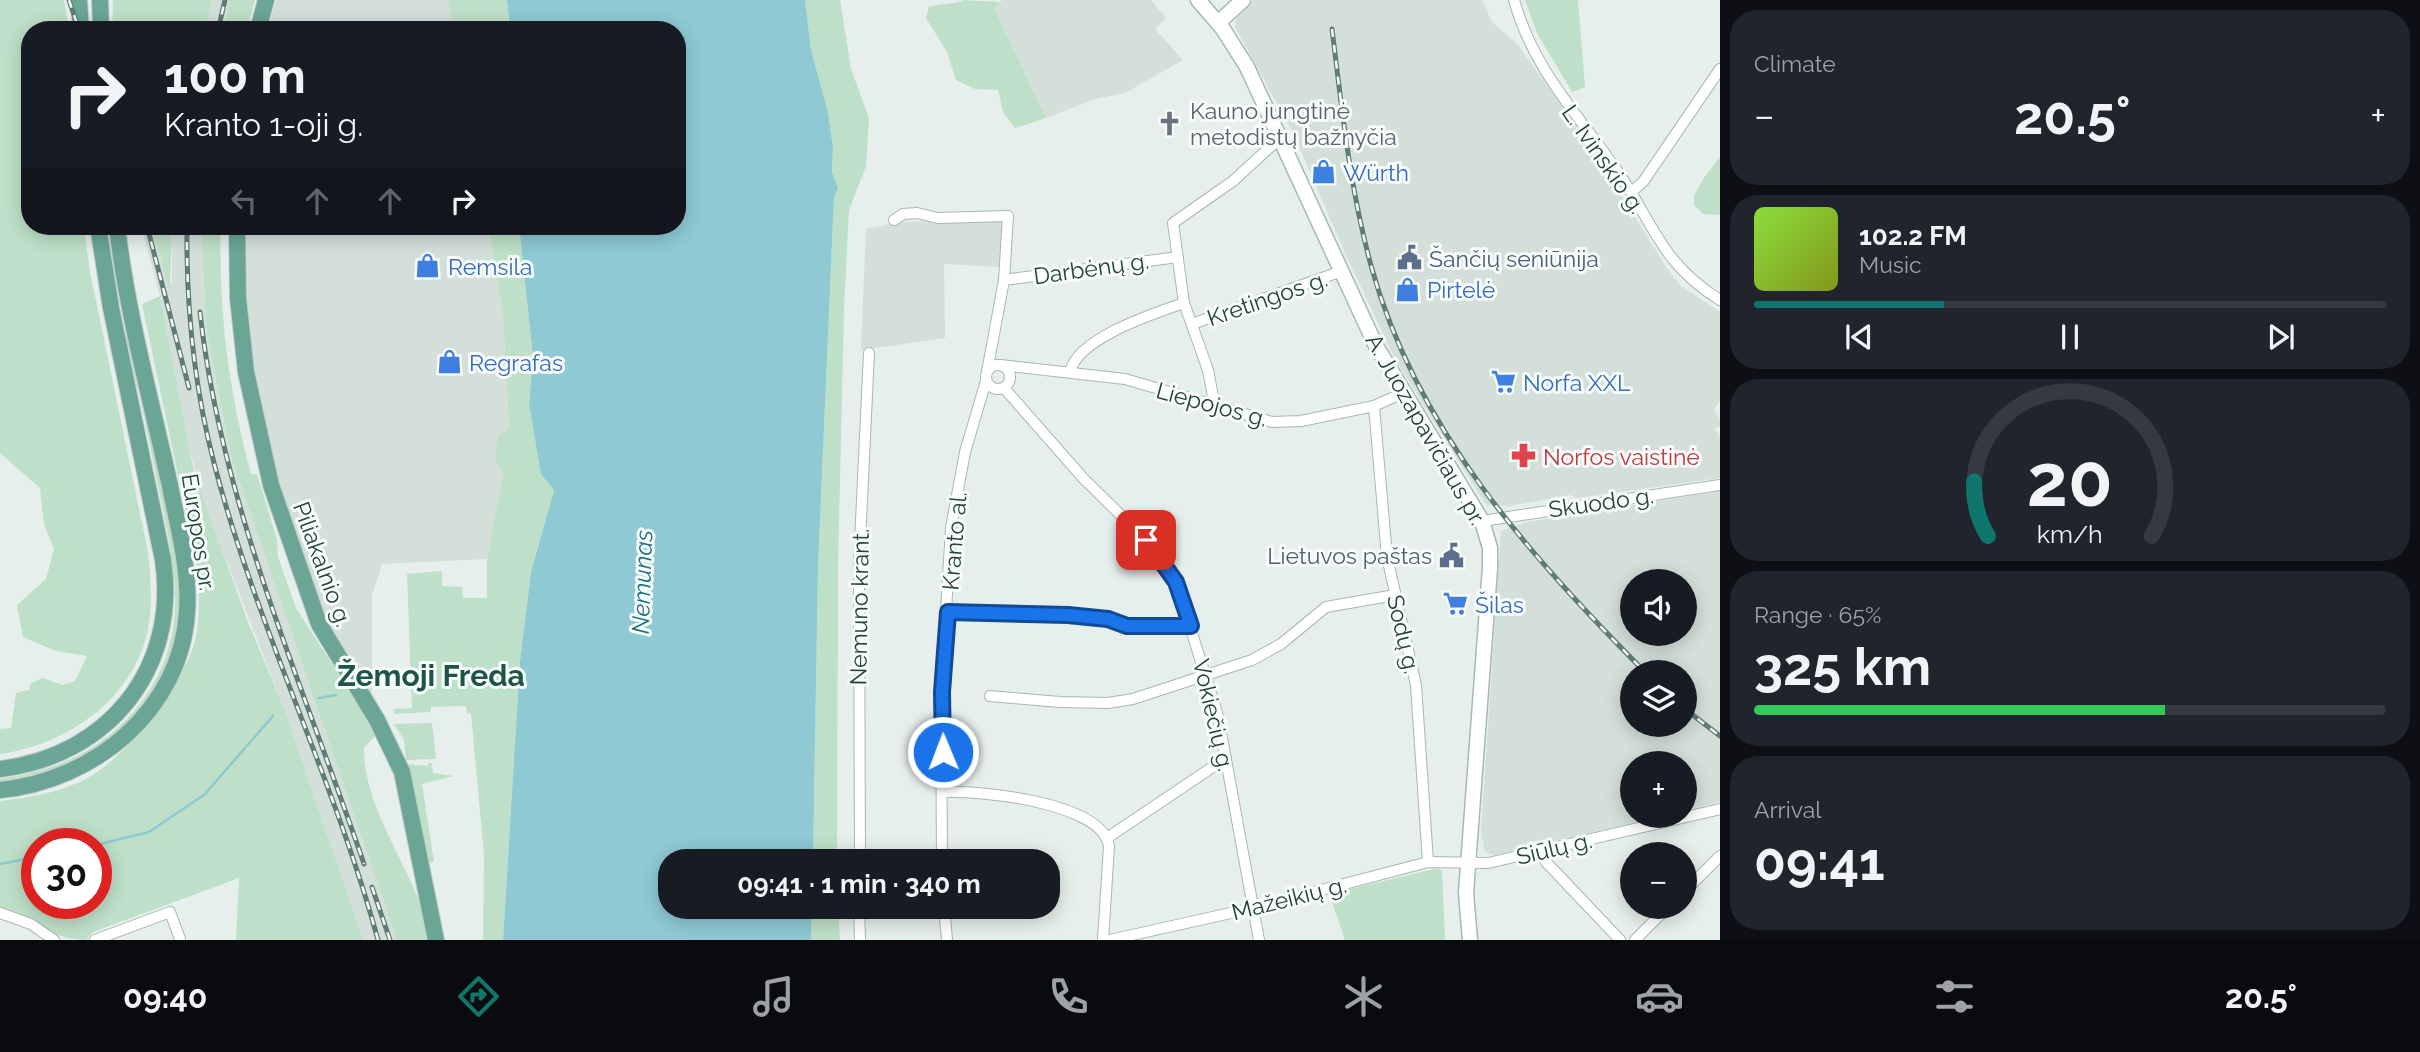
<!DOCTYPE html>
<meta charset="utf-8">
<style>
body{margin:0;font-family:Raleway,sans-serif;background:#20242c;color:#f1f3f6;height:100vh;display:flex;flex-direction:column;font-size:26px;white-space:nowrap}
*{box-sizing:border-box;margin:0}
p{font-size:23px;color:#9ea1a6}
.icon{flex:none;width:38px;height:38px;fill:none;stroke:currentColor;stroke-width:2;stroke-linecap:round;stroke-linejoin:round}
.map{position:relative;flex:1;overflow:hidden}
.details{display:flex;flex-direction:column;gap:10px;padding:10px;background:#0d0f14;width:700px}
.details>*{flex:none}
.hud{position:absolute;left:21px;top:21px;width:665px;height:214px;border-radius:28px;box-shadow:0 4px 18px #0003;background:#171b24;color:#f1f3f6;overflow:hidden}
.buttons{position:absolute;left:1620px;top:569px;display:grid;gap:14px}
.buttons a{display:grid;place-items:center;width:77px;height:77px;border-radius:50%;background:#171b24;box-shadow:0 4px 18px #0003;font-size:35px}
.speed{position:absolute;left:21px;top:828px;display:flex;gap:14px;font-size:35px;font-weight:700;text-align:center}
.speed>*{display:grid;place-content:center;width:91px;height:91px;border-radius:50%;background:#171b24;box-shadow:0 4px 18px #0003;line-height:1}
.speed .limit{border:10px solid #d22;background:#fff;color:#111}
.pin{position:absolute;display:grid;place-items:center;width:60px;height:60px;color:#fff;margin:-30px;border-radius:14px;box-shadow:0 4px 10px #0006}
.me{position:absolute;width:77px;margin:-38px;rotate:359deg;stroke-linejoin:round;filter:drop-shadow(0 0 5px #0008)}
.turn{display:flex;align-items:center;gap:24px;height:147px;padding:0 28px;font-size:32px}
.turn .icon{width:91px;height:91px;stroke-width:2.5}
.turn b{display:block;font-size:49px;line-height:60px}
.lanes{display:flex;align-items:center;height:66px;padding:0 28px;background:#0003;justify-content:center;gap:35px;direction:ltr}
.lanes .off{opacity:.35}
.big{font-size:52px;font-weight:700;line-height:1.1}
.details .tile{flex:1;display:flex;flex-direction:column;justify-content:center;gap:10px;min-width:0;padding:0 24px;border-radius:28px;background:#20242c}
.details .dial{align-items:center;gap:0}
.dial svg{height:182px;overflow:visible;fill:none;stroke:#363941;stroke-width:7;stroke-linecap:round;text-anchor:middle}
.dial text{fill:#f1f3f6;stroke:none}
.song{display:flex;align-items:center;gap:21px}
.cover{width:84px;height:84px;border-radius:10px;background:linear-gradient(135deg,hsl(90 70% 55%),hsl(70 70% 35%))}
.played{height:7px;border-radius:4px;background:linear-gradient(90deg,#0f766e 30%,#363941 30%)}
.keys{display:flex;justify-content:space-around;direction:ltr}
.heat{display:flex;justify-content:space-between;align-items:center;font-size:38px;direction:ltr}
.charge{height:10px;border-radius:5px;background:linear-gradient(90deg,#34c759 65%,#363941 0)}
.trip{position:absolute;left:658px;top:849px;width:402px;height:70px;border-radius:28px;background:#171b24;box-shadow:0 4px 18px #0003;font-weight:700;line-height:70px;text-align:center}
.tab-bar{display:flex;height:112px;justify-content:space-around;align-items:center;background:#090b0e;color:#9ea1a6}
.tab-bar .icon{width:49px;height:49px}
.tab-bar .selected{color:#0f766e}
.tab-bar b{font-size:32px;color:#f1f3f6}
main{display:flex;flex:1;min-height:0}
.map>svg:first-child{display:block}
</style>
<main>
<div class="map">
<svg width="1720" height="940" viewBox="0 0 1720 940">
<rect width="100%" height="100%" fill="#e6efeb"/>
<g fill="#d4dfda" fill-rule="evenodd">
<path d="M 212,0 L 230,0 L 223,30 L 205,30 Z"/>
<path d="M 276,0 L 448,0 L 454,30 L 268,30 Z"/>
<path d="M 1002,0 L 1151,0 L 1166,18 L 1155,29 L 1183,60 L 1125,93 L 1095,99 L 1046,118 L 994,8 Z"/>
<path d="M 1254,0 L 1482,0 L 1492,22 L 1518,45 L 1601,161 L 1666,267 L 1681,286 L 1720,312 L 1720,400 L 1714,410 L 1720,420 L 1720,426 L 1715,429 L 1720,437 L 1720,478 L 1577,498 L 1570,495 L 1510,506 L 1486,505 L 1395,359 L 1346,255 L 1292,131 L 1235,27 L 1236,18 Z"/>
<path d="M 994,216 L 1003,220 L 1000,267 L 944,264 L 945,338 L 861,350 L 866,229 L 895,223 Z"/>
<path d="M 141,226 L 152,226 L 168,287 L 172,283 L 172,226 L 201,226 L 206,328 L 231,457 L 397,940 L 363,940 L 286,713 L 201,496 L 182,418 L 160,296 Z"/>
<path d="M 243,226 L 488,226 L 503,316 L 509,429 L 498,435 L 503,473 L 487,559 L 382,564 L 372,595 L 372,695 L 330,632 L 296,544 L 278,479 L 251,382 L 244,310 Z"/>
<path d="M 1720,491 L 1720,802 L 1685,810 L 1685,763 L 1633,763 L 1633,816 L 1663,816 L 1494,855 L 1488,853 L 1484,849 L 1481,831 L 1501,531 L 1526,522 ZM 1633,581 L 1685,581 L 1685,634 L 1633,634 ZM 1685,672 L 1685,724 L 1633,724 L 1633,672 Z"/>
</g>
<g fill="#bfe0c8" fill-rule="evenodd">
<path d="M 0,0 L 64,0 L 69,30 L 30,30 L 30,226 L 84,226 L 90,272 L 148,552 C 150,573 152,595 150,616 C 142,693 72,744 0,754 L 0,729 L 11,728 L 16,693 L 29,690 L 31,683 L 43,678 L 63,685 L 75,681 L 87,656 L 56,651 L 23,637 L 17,605 L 46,579 L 54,549 L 44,524 L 40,488 L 0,453 Z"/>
<path d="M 113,0 L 212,0 L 205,30 L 112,30 Z"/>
<path d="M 230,0 L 255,0 L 247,30 L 223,30 Z"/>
<path d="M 448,0 L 507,0 L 510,30 L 454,30 Z"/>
<path d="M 805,0 L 840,0 L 851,69 L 869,118 L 866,166 L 849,210 L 844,309 L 838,567 L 837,861 L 813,861 L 818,567 L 834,197 L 838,188 L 832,172 L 833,148 L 828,112 L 811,50 Z"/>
<path d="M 964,0 L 1000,2 L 994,8 L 1046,118 L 1015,128 L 1003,112 L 998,90 L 975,89 L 956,80 L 947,52 L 926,18 L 929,7 C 941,3 953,5 964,0 Z"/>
<path d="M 1525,0 L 1578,0 L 1585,87 L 1572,92 L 1537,33 Z"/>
<path d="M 1720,157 L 1720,215 L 1703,214 L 1694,205 L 1694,196 L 1703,179 Z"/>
<path d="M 152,226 L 172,226 L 170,287 L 168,287 Z"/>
<path d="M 201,226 L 221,226 C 218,311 229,392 251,474 L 257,474 L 277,540 L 278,557 L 296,608 L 377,734 L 364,748 C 363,812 419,877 432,940 L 397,940 L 231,457 L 206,328 Z"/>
<path d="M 488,226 L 519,226 L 533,357 L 529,403 L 554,489 L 531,572 L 520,661 L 503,940 L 483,940 L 484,854 L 471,714 L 467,713 L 466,706 L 431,707 L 431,712 L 394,714 L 394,709 L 412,708 L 407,574 L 442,571 L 442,586 L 462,587 L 463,598 L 487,598 L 487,559 L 503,473 L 495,461 L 498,435 L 509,428 L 503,316 Z"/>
<path d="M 160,296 L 194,473 L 248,622 L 286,713 L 363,940 L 236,940 L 239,878 L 93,932 L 86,940 C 58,940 28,921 0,911 L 0,801 C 32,797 70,791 97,772 C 133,748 184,682 195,641 C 201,615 199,587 196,561 L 142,304 ZM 37,844 L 96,844 L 96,903 L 37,903 Z"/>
<path d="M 125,333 C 132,339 149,422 153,439 C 162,486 185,559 181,606 C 174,685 118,753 42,776 C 29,780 14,780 0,782 L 0,779 C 53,771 98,753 134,711 C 189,646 178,581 162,505 C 154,467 147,428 138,390 C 133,372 127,352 125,333 Z"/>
<path d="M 432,723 L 436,759 L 406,760 L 404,740 L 394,724 Z"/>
<path d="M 428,763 L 432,763 L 433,773 L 454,776 L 422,784 L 434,862 L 429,863 L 407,764 L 428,766 Z"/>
<path d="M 1438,868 L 1442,871 L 1445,940 L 1345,940 L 1329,894 Z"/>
<path d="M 812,907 L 838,907 L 840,940 L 811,940 Z"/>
</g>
<path fill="#8ec9d4" d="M 507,0 L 805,0 L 811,50 L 828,112 L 833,148 L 832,172 L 838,188 L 834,197 L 818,567 L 813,861 L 670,861 L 670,906 L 812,907 L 811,940 L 503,940 L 520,661 L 531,572 L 554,490 L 541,474 L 529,403 L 533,357 L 519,226 L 677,226 L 677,30 L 510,30 Z"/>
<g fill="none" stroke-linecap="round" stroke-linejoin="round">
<g stroke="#8ec9d4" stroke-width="2.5">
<path d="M 498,680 L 519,679"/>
<path d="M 319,698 L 336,695"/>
<path d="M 96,845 L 149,832 L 204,795 L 273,716"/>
<path d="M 0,864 L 37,857"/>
</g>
<defs>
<g id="street">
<path d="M 1514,0 C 1534,71 1578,114 1618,172 C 1655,226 1661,263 1720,300"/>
<path d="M 1631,192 L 1643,182 L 1720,69"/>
<path d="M 894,220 L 903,214 L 917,213 L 938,218 L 1008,216 L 1004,280 L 987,372"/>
<path d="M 1004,280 L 1178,257"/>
<path d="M 1192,324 L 1342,271"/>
<circle cx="998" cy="377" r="12"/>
<path d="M 1001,365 L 1125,379 L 1272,422 L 1301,421 L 1374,406 L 1403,393"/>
<path d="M 1070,372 C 1077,338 1155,313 1184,303"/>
<path d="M 1004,388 L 1083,478 L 1146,540 L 1176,582 L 1218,716 L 1259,940"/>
<path d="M 1374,406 L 1387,557 L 1416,685 L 1428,862"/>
<path d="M 1215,407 L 1208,370 L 1184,303 L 1173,223 L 1233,181 L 1281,137"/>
<path d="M 1482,521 L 1720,485"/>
<path d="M 948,612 L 1068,615 L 1108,619 L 1127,626 L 1191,626"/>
<path d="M 990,696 L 1060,702 L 1108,703 L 1133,699 L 1252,660 L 1281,644 L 1326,607 L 1395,595"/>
<path d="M 942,792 C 978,790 1102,802 1109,846 L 1103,940"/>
<path d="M 1107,838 L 1226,758"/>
<path d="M 1540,851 L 1546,862 L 1620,940"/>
<path d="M 860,861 L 859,563 L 869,353"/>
<path d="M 942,861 L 941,692 L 951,528 L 965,452 L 986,381"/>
<path d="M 1685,891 L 1720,856"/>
<path d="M 859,906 L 860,940"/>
<path d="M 944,906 L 947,940"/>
<path d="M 0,913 L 31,924 L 54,940"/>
<path d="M 95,940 L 170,912 L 180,939"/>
<path d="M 1110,940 L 1253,908 L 1428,862 L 1488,863 L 1720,809"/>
<path d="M 1635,940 L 1669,906"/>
</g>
<g id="secondary">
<path d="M 1198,0 L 1223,29 L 1247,67 L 1376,346 L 1482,521 L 1490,548 L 1490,568 L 1466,893 L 1470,940"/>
<path d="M 1218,23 L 1243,0"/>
</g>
<g id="primary">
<path d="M 79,0 L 81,30"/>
<path d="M 100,0 L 101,30"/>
<path d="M 258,30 L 266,0"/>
<path d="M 237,226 L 238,298 L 246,372 L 271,485 L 319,624 L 377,720 L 402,772 L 436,940"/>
<path d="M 0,769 C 108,756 179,669 163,560 L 111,308 L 98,226"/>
<path d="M 0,790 C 94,781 181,710 187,612 C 190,569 178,527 170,486 C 151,399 127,314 117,226"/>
</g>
</defs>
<use href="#street" stroke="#a8b8b2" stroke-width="12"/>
<use href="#secondary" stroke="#a4bbb3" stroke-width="17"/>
<use href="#primary" stroke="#c2cac8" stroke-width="18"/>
<use href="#street" stroke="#fff" stroke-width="10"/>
<use href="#secondary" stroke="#fff" stroke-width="14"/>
<use href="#primary" stroke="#6aa596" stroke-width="16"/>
<defs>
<g id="rail">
<path d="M 69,0 L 79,30"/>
<path d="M 1332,29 C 1342,109 1350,191 1372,269 C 1417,430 1530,556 1645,672"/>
<path d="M 218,30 L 225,0"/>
<path d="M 147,226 L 189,388"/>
<path d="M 187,226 C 186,305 194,386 214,463 C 256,626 334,778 378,940"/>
<path d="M 200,312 C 221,504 302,682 364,864"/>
<path d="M 1685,709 L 1720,736"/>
<path d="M 372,887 L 390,940"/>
</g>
</defs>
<use href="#rail" stroke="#5f7d75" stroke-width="5"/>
<use href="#rail" stroke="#f7fbf9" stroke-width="2.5" stroke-dasharray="8" stroke-linecap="butt"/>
</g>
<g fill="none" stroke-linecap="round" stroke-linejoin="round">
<defs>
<path id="route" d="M 943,752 L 942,692 L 948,612 L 1068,615 L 1108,619 L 1127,626 L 1191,626 L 1176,582 L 1146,540"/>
</defs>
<use href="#route" stroke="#114b97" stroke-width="18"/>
<use href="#route" stroke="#1a73e8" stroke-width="12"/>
</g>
<defs>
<symbol id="church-bare" viewBox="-9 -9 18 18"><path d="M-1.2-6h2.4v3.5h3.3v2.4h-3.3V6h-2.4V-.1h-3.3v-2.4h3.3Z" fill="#6b7280" stroke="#f7fbf9" stroke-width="2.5" paint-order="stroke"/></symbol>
<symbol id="shop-bare" viewBox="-9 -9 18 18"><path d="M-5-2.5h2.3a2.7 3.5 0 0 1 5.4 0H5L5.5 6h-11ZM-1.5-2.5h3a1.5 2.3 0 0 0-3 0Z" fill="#3f7fe0" stroke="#f7fbf9" stroke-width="2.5" paint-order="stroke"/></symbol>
<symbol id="civic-bare" viewBox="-9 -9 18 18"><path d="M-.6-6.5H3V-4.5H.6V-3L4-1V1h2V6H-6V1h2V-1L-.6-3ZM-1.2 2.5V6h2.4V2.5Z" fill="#5c6f8a" stroke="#f7fbf9" stroke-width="2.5" paint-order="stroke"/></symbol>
<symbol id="supermarket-bare" viewBox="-9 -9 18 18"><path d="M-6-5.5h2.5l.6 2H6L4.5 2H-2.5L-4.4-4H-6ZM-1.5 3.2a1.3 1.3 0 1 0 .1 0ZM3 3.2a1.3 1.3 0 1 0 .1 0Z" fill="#3f7fe0" stroke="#f7fbf9" stroke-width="2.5" paint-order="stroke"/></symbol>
<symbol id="pharmacy-bare" viewBox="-9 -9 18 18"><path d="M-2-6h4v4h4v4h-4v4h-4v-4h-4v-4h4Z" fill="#e0444e" stroke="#f7fbf9" stroke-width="2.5" paint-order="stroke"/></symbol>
</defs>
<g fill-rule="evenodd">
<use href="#church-bare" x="1152" y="106" width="35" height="35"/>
<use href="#shop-bare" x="1306" y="154" width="35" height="35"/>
<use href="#civic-bare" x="1392" y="240" width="35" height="35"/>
<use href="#shop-bare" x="410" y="248" width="35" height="35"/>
<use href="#shop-bare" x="1390" y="272" width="35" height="35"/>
<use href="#shop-bare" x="432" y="344" width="35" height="35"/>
<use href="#supermarket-bare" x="1486" y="364" width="35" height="35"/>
<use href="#pharmacy-bare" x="1506" y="438" width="35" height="35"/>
<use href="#civic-bare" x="1434" y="538" width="35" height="35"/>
<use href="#supermarket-bare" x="1438" y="586" width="35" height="35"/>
</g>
<g text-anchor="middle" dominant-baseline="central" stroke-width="6" stroke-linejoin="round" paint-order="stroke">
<g font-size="23" fill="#5b616d" stroke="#f7fbf9" text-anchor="start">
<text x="1190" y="110">Kauno jungtinė<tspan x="1190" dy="26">metodistų bažnyčia</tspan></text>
</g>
<g font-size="23" fill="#24423a" stroke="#f7fbf9">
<text transform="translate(1604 159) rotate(55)">L. Ivinskio g.</text>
<text transform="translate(1091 268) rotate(-8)">Darbėnų g.</text>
<text transform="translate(1267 298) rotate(-19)">Kretingos g.</text>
<text transform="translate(1212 404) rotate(15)">Liepojos g.</text>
<text transform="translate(1426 429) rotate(60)">A. Juozapavičiaus pr.</text>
<text transform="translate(1601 502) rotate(-8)">Skuodo g.</text>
<text transform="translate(199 532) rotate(81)">Europos pr.</text>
<text transform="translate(954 541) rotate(-85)">Kranto al.</text>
<text transform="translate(323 564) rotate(70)">Piliakalnio g.</text>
<text transform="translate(859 607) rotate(-89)">Nemuno krant.</text>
<text transform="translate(1404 634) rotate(77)">Sodų g.</text>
<text transform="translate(1214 715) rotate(77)">Vokiečių g.</text>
<text transform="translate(1554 848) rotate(-13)">Siūlų g.</text>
<text transform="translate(1289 898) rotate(-14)">Mažeikių g.</text>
</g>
<g font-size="23" fill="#366cbe" stroke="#f7fbf9" text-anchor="start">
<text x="1343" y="172">Würth</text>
<text x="448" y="266">Remsila</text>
<text x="1427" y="289">Pirtelė</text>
<text x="469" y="362">Regrafas</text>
<text x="1523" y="382">Norfa XXL</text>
<text x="1475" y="604">Šilas</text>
</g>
<g font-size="23" fill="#4e5e75" stroke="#f7fbf9" text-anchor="start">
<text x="1429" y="258">Šančių seniūnija</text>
<text x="1432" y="555" text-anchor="end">Lietuvos paštas</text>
</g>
<g font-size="23" fill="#be3a42" stroke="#f7fbf9" text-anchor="start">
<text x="1543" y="456">Norfos vaistinė</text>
</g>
<g font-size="24" font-style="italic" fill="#1c6f80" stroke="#f7fbf9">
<text transform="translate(642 582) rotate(-88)">Nemunas</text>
</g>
<g font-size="30" font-weight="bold" fill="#1f5548" stroke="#f7fbf9">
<text x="431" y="675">Žemoji Freda</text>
</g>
</g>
</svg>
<div class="buttons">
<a><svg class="icon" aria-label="sound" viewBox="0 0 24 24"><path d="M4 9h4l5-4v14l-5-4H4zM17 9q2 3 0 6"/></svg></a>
<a><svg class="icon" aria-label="layers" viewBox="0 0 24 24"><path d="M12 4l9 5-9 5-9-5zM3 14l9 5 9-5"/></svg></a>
<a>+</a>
<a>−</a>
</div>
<div class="speed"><div class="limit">30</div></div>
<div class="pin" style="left:1146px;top:540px;background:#d93025"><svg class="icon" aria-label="arrive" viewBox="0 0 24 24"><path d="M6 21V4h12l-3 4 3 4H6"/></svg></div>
<svg class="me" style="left:943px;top:752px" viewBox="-20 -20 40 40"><circle r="17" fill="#1a73e8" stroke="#fff" stroke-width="3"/><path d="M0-11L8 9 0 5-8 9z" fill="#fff"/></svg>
<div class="trip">09:41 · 1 min · 340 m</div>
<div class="hud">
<div class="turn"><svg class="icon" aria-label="right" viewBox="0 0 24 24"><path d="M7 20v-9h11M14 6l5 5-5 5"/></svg><div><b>100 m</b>Kranto 1-oji g.</div></div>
<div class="lanes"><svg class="icon off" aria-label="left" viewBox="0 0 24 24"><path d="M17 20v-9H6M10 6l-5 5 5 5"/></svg><svg class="icon off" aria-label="ahead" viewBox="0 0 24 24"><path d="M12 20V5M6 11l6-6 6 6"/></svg><svg class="icon off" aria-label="ahead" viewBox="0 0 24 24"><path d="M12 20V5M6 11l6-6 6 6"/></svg><svg class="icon" aria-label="right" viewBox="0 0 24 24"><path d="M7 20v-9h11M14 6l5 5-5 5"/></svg></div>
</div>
</div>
<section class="details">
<div class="tile"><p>Climate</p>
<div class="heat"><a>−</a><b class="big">20.5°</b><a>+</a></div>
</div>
<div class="tile">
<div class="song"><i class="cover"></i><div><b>102.2 FM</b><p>Music</p></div></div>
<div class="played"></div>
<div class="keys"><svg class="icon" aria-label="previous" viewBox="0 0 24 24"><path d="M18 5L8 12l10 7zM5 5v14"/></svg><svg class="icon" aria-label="pause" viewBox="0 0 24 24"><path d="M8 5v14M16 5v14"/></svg><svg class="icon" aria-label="next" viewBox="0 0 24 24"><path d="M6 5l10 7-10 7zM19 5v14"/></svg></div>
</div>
<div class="tile dial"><svg viewBox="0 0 100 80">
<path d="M14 69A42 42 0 1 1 86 69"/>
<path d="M14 69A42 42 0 0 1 8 45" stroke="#0f766e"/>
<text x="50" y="56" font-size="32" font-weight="700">20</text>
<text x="50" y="72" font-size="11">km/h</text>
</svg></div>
<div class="tile"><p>Range · 65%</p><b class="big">325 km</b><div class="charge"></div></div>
<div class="tile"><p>Arrival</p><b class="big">09:41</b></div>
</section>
</main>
<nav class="tab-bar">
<b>09:40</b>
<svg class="icon selected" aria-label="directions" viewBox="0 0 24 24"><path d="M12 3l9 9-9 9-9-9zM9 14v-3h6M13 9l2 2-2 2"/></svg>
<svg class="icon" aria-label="music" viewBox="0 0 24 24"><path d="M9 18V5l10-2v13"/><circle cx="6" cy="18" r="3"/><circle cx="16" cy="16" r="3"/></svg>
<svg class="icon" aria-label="phone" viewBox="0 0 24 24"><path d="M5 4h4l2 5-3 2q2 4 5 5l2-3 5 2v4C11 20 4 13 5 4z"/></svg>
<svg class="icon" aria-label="climate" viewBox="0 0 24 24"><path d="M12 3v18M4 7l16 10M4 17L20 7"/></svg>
<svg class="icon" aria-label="car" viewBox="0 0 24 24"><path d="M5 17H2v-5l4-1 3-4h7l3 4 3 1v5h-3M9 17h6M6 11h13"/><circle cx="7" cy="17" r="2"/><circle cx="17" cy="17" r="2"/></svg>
<svg class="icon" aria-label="filters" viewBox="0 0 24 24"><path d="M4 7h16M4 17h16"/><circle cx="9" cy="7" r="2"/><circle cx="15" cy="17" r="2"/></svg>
<b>20.5°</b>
</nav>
